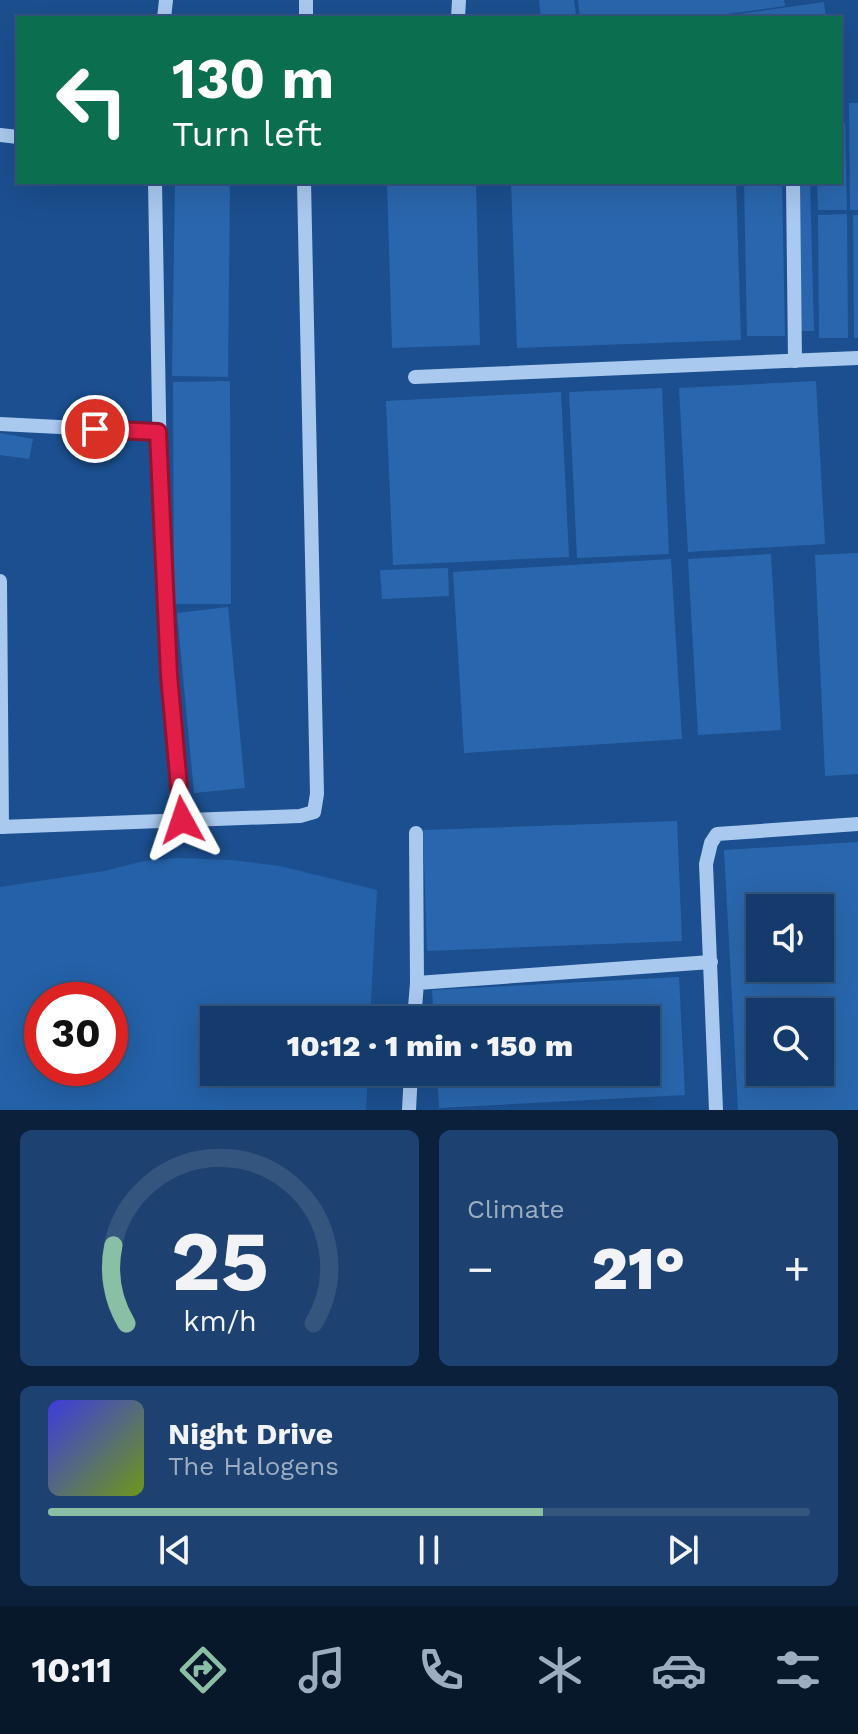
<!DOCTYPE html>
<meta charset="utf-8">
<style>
body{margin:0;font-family:"Work Sans",sans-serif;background:#1d4271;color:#f1f3f6;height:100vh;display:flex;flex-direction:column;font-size:30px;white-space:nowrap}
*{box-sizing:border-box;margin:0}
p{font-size:26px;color:#9dadc1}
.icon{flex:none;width:44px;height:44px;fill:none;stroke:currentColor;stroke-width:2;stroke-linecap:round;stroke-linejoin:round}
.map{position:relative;height:1110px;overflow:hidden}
.sheet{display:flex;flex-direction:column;gap:20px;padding:20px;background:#0b203b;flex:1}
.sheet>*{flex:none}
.banner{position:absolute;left:16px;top:16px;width:826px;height:168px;border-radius:0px;box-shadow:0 8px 32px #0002,0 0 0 2px #33557e;background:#0b6e4f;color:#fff;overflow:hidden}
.buttons{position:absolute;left:746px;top:894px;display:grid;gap:16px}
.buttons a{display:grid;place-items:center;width:88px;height:88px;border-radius:0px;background:#143b6b;box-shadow:0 8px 32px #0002,0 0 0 2px #33557e;font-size:40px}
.speed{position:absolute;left:24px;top:982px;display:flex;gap:16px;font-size:40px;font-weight:700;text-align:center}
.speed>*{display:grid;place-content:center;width:104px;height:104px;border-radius:50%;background:#143b6b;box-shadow:0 8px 32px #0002,0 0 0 2px #33557e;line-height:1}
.speed .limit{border:12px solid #d22;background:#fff;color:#111}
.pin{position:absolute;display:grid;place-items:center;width:68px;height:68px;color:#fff;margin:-34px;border:4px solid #fff;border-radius:50%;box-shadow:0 2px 8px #0007}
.me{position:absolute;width:88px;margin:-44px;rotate:355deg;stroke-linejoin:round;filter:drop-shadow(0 0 6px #0008)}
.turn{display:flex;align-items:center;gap:28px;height:168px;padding:0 24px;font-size:36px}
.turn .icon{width:104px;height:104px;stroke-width:2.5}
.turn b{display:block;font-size:56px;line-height:68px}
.big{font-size:60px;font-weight:800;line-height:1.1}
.sheet .card{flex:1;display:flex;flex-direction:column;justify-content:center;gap:12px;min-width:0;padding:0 28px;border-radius:12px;background:#1d4271}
.sheet .dial{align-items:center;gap:0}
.dial svg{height:208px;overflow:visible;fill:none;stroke:#33557e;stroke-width:7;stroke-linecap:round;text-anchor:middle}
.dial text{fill:#f1f3f6;stroke:none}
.song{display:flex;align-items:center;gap:24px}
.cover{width:96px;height:96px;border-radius:12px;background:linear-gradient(135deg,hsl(240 70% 55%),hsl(80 70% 35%))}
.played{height:8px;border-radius:4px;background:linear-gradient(90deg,#8abfa5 65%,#33557e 65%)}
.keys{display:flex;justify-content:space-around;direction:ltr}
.heat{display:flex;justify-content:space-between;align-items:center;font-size:44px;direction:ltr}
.sheet .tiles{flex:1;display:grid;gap:20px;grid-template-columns:1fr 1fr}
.card:last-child{grid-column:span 2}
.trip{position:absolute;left:200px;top:1006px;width:460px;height:80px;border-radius:0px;background:#143b6b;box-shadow:0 8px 32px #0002,0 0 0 2px #33557e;font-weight:800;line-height:80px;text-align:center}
.dock{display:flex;height:128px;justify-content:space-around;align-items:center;background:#08182b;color:#9dadc1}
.dock .icon{width:56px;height:56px}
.dock .current{color:#8abfa5}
.dock b{font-size:36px;color:#f1f3f6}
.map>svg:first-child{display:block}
</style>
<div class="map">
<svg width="858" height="1110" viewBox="0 0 858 1110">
<rect width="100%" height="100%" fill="#1b4f8f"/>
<path fill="#2461a8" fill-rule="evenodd" d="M 178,858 L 232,860 L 280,866 L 377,890 L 370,1020 L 214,1020 L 214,1072 L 368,1072 L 366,1110 L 0,1110 L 0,887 L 104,871 L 144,861 ZM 42,1000 L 110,1000 L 110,1068 L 42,1068 Z"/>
<g fill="#2a66ad" fill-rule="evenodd">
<path d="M 539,0 L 574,0 L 576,14 L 541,18 Z"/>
<path d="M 578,0 L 784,0 L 785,6 L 698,18 L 580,18 Z"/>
<path d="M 824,2 L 826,18 L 725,18 L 725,16 Z"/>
<path d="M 849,103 L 858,103 L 858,210 L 850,210 Z"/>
<path d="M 840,123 L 845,123 L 847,210 L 818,210 L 817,182 L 840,182 Z"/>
<path d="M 175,182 L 230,182 L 228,377 L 172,376 Z"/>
<path d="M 387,182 L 476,182 L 480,345 L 392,348 Z"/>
<path d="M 511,182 L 736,182 L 741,340 L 517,348 Z"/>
<path d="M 744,182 L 782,182 L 785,336 L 747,336 Z"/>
<path d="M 796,182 L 810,182 L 814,331 L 800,331 Z"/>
<path d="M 847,214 L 848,338 L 819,338 L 818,215 Z"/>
<path d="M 853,215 L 858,215 L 858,338 L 854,338 Z"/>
<path d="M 230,381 L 231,604 L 174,604 L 173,382 Z"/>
<path d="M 816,381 L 825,544 L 688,552 L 679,388 Z"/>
<path d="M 662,388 L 669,554 L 577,558 L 569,392 Z"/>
<path d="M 561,392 L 569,557 L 393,565 L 386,401 Z"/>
<path d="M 0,433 L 33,439 L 29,459 L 0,455 Z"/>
<path d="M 858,553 L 858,774 L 825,776 L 815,555 Z"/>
<path d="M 771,554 L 781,730 L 698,735 L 688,559 Z"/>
<path d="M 671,559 L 682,739 L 464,753 L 453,572 Z"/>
<path d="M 448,568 L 449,596 L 382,599 L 380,570 Z"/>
<path d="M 228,607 L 245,788 L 194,793 L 177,613 Z"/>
<path d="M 677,821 L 682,941 L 427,951 L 423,830 Z"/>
<path d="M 858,842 L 858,1110 L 738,1110 L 724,850 ZM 760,908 L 820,908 L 820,968 L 760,968 ZM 760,1012 L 820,1012 L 820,1072 L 760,1072 Z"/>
<path d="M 679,977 L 685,1095 L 439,1108 L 437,1072 L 646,1072 L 646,1020 L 434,1020 L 432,990 Z"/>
</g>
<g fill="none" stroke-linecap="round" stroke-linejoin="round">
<g stroke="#a9c9ee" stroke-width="14">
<path d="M 164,18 L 166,0"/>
<path d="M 306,18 L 306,0"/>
<path d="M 458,18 L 459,0"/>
<path d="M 0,135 L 18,137"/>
<path d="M 155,182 L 161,528 L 182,820"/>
<path d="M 793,182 L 795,361"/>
<path d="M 415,377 L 858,358"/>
<path d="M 0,424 L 158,432"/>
<path d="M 0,581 L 2,827"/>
<path d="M 0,827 L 300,816 L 314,812 L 317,794 L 304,182"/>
<path d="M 416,833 L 417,983"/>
<path d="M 414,1020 L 417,983 L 711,962"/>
<path d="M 409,1110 L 411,1072"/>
<path d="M 716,1110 L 706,864 L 711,843 L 717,834 L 858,824"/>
</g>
</g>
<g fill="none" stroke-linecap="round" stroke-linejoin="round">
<defs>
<path id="route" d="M 95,429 L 158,432 L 169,675 L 182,820"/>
</defs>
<use href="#route" stroke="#92132f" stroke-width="20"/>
<use href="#route" stroke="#e11d48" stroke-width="14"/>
</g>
</svg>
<div class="buttons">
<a><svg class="icon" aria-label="sound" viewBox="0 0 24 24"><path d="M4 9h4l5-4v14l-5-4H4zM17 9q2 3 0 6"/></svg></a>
<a><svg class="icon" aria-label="search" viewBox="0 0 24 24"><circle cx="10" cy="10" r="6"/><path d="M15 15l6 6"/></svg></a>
</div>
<div class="speed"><div class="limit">30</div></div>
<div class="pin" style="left:95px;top:429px;background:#d93025"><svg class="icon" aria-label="arrive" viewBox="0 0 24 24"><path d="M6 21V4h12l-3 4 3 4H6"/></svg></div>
<svg class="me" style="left:182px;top:820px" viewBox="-20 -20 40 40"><path d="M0-17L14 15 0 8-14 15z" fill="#e11d48" stroke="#fff" stroke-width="4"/></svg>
<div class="trip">10:12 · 1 min · 150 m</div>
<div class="banner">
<div class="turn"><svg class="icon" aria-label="left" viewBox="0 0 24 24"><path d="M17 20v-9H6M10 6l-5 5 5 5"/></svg><div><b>130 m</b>Turn left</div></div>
</div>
</div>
<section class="sheet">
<div class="tiles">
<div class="card dial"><svg viewBox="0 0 100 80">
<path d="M14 69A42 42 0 1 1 86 69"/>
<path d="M14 69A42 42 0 0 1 9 39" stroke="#8abfa5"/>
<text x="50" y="56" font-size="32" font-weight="700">25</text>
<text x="50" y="72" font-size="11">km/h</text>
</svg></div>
<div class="card"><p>Climate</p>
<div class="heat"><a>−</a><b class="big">21°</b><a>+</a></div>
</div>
<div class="card">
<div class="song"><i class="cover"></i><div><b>Night Drive</b><p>The Halogens</p></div></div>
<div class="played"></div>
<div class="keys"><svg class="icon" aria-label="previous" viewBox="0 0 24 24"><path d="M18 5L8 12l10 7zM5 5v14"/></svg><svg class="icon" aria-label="pause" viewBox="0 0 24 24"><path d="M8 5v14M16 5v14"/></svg><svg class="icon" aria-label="next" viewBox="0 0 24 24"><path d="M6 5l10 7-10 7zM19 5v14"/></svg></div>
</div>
</div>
</section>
<nav class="dock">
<b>10:11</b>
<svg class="icon current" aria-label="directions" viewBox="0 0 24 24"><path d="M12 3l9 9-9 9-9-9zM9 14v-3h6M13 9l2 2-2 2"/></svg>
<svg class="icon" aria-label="music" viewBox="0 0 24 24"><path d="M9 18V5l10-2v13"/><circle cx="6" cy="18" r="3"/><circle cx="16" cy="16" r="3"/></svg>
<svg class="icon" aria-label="phone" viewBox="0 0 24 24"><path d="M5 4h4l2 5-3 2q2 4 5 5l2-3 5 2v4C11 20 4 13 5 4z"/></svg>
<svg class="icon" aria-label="climate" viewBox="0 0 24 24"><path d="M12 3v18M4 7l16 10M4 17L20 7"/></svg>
<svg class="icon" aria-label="car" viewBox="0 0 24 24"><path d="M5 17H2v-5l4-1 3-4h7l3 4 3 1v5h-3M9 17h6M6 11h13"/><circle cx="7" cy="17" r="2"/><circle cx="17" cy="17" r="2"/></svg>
<svg class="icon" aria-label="filters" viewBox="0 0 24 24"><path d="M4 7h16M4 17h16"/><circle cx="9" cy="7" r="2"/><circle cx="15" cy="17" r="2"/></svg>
</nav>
